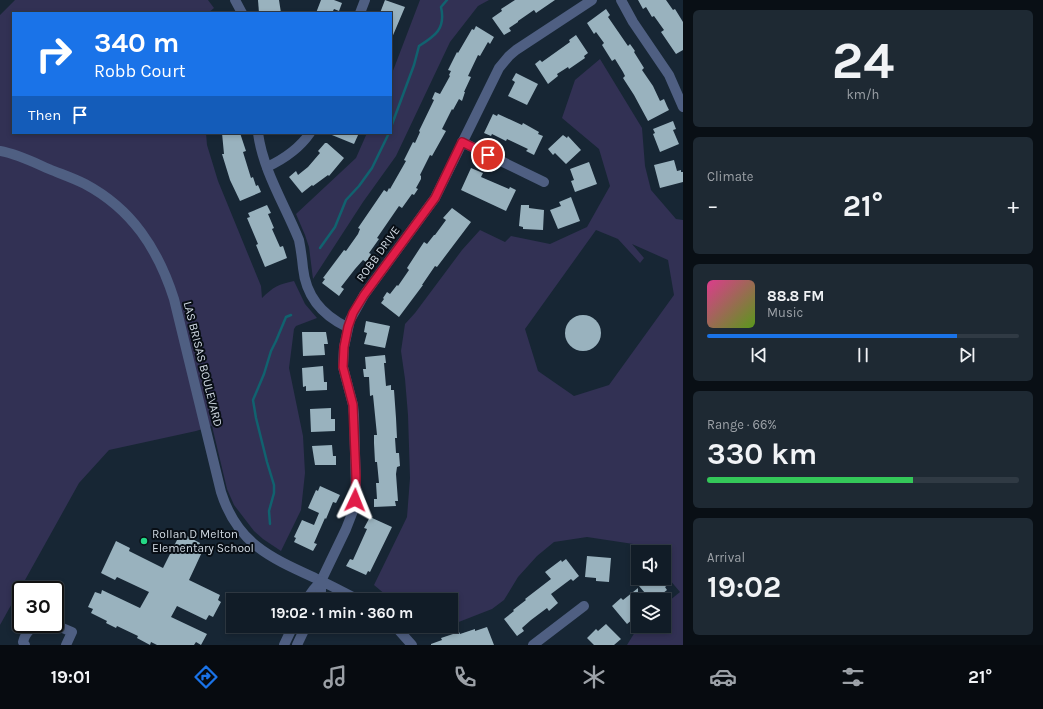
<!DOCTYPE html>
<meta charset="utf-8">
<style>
body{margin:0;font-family:Karla,sans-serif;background:#1e2933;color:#f1f3f6;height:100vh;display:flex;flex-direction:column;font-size:15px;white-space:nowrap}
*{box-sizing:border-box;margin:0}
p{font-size:13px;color:#9ca1a7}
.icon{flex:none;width:22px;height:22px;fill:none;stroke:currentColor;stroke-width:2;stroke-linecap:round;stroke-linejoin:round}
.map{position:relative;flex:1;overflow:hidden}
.side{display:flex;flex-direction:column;gap:10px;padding:10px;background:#090f15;width:360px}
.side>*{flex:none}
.top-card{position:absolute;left:12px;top:12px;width:380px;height:122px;border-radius:0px;box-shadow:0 2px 6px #0003,0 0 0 1px #303a44;background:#1a73e8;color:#fff;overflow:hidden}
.controls{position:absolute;left:631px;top:545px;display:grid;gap:8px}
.controls a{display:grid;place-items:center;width:40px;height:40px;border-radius:0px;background:#111c27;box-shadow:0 2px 6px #0003,0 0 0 1px #303a44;font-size:20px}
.speed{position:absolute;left:12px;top:581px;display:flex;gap:8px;font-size:20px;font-weight:700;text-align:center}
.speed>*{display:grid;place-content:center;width:52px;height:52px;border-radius:50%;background:#111c27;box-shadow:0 2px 6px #0003,0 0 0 1px #303a44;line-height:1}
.speed .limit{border:2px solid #111;border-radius:6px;background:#fff;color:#111}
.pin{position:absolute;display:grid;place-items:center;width:34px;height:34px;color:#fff;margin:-17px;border:2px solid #fff;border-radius:50%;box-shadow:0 1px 4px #0007}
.me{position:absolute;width:44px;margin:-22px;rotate:2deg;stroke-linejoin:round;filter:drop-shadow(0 0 3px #0008)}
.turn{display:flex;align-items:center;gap:14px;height:84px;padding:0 16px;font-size:18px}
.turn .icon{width:52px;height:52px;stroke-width:2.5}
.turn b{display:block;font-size:28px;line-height:34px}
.then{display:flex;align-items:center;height:38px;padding:0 16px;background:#0003;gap:8px;font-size:15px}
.big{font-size:30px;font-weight:700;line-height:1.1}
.side .widget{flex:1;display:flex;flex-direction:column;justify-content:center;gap:6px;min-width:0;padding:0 14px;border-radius:6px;background:#1e2933}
.side .dial{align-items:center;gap:0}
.dial b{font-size:52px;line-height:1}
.song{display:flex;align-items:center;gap:12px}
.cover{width:48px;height:48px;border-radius:6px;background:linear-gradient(135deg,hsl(330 70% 55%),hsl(90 70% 35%))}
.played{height:4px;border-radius:2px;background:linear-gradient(90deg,#1a73e8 80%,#303a44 80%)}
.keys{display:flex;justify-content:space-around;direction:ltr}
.heat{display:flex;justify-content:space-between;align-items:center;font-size:22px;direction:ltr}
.charge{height:6px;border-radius:3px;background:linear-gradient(90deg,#34c759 66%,#303a44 0)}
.trip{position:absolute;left:226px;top:593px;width:232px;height:40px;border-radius:0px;background:#111c27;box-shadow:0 2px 6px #0003,0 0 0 1px #303a44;font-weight:700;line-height:40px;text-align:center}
.tab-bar{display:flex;height:64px;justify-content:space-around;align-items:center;background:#070b10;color:#9ca1a7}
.tab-bar .icon{width:28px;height:28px}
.tab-bar .on{color:#1a73e8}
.tab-bar b{font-size:18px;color:#f1f3f6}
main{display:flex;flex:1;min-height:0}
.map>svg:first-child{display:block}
</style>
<main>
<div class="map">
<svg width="683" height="645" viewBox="0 0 683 645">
<rect width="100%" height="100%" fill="#172634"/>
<g fill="#323154" fill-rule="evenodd">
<path d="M 15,0 L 208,0 L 214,8 L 208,13 L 13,13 L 13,133 L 206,133 L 207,145 L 218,181 L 261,286 L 262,298 C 273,287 279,284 294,281 L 305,304 L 317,318 L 296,326 L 294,329 L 289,368 L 303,436 L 305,473 L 301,510 L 281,551 L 263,539 L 254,531 L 234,505 L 227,489 L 212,426 L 196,431 L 109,450 L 79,483 L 0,625 L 0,15 Z"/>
<path d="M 420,0 L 489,0 L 478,6 L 450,42 L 396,156 L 363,202 L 313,279 L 309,247 L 305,235 L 296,214 L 356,158 L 367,133 L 391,133 L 391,76 Z"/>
<path d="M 600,59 L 642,128 L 645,166 L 651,190 L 676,219 L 683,220 L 683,645 L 627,645 L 635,632 L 640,626 L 664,626 L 664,605 L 680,592 L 664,573 L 664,552 L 646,552 L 640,545 L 587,537 L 554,542 L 537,556 L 518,577 L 504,600 L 492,609 L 451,625 L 451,600 L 392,600 L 374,585 L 407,517 L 410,478 L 408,415 L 405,379 L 401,351 L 405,324 L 415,313 L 462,250 L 480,230 L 505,242 L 511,236 L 550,244 L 587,227 L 610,186 L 599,149 L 562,118 L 575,80 ZM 596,230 L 618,239 L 640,263 L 644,258 L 632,244 L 668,260 L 674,295 L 609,385 L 574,396 L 538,371 L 525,329 Z"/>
</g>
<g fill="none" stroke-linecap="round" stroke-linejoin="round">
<g stroke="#11626f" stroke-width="2.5">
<path d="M 391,127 L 414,65 L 419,46 C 435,36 446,29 441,7 L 447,0"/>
<path d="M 320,248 L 335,227 L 346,200 L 359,186 L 372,168 L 389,133"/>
<path d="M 270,524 L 269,511 L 274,493 L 274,485 L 267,462 L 256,418 L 253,400 L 264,374 L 271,351 L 276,341 L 286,317 L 291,315"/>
</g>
</g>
<g fill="#99b2be">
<path d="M 258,0 L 279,0 L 281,13 L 259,13 Z"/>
<path d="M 321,0 L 334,0 L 342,3 L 339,11 L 334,9 L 332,13 L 316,13 Z"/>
<path d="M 385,0 L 405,7 L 391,40 L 391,13 L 380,13 Z"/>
<path d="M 515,0 L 555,0 L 536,13 L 534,10 L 518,21 L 518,22 L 509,28 L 511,31 L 504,35 L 492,18 L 502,11 L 501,9 Z"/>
<path d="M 638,0 L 666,0 L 673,10 L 675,9 L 683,22 L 683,50 L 676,54 L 661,32 L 664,30 L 654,16 L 652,17 L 646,7 L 643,9 Z"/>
<path d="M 606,9 L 610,15 L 608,17 L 628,46 L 630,44 L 635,51 L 634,52 L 644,68 L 642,70 L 653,86 L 660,101 L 664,99 L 667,106 L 669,110 L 648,121 L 634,95 L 623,78 L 625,76 L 623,72 L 615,59 L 612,61 L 602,45 L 604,43 L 596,32 L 594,34 L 587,23 Z"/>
<path d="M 476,26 L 494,37 L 490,44 L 488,42 L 480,56 L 478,55 L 468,76 L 471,77 L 464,92 L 465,92 L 462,101 L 459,99 L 453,110 L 452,109 L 442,129 L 446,131 L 432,156 L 430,155 L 420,175 L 421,176 L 421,179 L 416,188 L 418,189 L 414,195 L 412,194 L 402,208 L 399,206 L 377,238 L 379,239 L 369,253 L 371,254 L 370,257 L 366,262 L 363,260 L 355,269 L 341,287 L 344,289 L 339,296 L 322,283 L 325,279 L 323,278 L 344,250 L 346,251 L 358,234 L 360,229 L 358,228 L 384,190 L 387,192 L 389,188 L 390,189 L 406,161 L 404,160 L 413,142 L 415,143 L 420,132 L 419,131 L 434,100 L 432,99 L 435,92 L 440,94 L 450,76 L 449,75 L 451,71 L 448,70 L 457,52 L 458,53 L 472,29 L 474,30 Z"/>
<path d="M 576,35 L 588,53 L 584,56 L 585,58 L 569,69 L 568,67 L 557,74 L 558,76 L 548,84 L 535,64 L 540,60 L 542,62 L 570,42 L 569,40 Z"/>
<path d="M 516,73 L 538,84 L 527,105 L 508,96 L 515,82 L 512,80 Z"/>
<path d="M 493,114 L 497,116 L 498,114 L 522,125 L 523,123 L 539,132 L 538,134 L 543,136 L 534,155 L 526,151 L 528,149 L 507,139 L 506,141 L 492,134 L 491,136 L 484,133 Z"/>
<path d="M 673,121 L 676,129 L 673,130 L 679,144 L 660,152 L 653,134 L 655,133 L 653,129 Z"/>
<path d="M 222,133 L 240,133 L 246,151 L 243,152 L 251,178 L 253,177 L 256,186 L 258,185 L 261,192 L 240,201 L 230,180 L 222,154 L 224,154 Z"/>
<path d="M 327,133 L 359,133 L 354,144 Z"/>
<path d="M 563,135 L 567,138 L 568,136 L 581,150 L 566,164 L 555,153 L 553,155 L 548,149 Z"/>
<path d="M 325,143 L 327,143 L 344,158 L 329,176 L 328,175 L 313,186 L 312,185 L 302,193 L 289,177 L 296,171 L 298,175 L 308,167 L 320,153 L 318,151 Z"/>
<path d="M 674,160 L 677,171 L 681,170 L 681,172 L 683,172 L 683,182 L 660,188 L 654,165 Z"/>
<path d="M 589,162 L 597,184 L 575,192 L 571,181 L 574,180 L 570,169 Z"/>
<path d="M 471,168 L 483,173 L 481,177 L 509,189 L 510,187 L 516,190 L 506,211 L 461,190 Z"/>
<path d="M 571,197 L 580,221 L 558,229 L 550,210 L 561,206 L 559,202 Z"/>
<path d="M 267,205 L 271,213 L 268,214 L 274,228 L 272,229 L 280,247 L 283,246 L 287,258 L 265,267 L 256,245 L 258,244 L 247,218 L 250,217 L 248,213 Z"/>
<path d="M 521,205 L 529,205 L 529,208 L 544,210 L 543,230 L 523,229 L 523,227 L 519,226 Z"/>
<path d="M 452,208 L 471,222 L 437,267 L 435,266 L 422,285 L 423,285 L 399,317 L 381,303 L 384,299 L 383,298 L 387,292 L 390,294 L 397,285 L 398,286 L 409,270 L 407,268 L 420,248 L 424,242 L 427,244 L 434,235 L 435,235 L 446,220 L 443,218 Z"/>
<circle cx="583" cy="333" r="18"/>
<path d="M 366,321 L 390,326 L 385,348 L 364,344 L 367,333 L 364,332 Z"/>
<path d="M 302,332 L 326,332 L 328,344 L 324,344 L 325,355 L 303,356 Z"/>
<path d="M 385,355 L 386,363 L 384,363 L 386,386 L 391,385 L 391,390 L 394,390 L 396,418 L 397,438 L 395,438 L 396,453 L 399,453 L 400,466 L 397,467 L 396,474 L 398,501 L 395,501 L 396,506 L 374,507 L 374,499 L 377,499 L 376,483 L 379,483 L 377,462 L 375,462 L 374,443 L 374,435 L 377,435 L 373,395 L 370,396 L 369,377 L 364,377 L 363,369 L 366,369 L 365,357 Z"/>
<path d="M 323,366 L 324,382 L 327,382 L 327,390 L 306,391 L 306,386 L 303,387 L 302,368 Z"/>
<path d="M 331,408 L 331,419 L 335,419 L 335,431 L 311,432 L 310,409 Z"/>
<path d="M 332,445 L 333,456 L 336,456 L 336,465 L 315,465 L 312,446 Z"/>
<path d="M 320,486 L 340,495 L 336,503 L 333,502 L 326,519 L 325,518 L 314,543 L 317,544 L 313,551 L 294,542 L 296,538 L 294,537 L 302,520 L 314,525 L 319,513 L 308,508 L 316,490 L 318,491 Z"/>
<path d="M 370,517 L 392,527 L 370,572 L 368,571 L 366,575 L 346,566 L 350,559 L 353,560 L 367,529 L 364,528 Z"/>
<path d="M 185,535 L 200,543 L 198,548 L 203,550 L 189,580 L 220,595 L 218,600 L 221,602 L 213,617 L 209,615 L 206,620 L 177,606 L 171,617 L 207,634 L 201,645 L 196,642 L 194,645 L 157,645 L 151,642 L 150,645 L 137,638 L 138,636 L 117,626 L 116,628 L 106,623 L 107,621 L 91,613 L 93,609 L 88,607 L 95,592 L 101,594 L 102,590 L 140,608 L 149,592 L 117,577 L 115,580 L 101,573 L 116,541 L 130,548 L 129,551 L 163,568 L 179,536 L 184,539 Z"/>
<path d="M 587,556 L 611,558 L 609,582 L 596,581 L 596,578 L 585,577 Z"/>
<path d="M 566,559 L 579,576 L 573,581 L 571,579 L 551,594 L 558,603 L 549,611 L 547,608 L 531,620 L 522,628 L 524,631 L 517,636 L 504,619 L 514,611 L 513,610 L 526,600 L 525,599 L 551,579 L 545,572 L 561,560 L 562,562 Z"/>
<path d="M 649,578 L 663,578 L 669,584 L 665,587 L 667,590 L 654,600 L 651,600 L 639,586 Z"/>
<path d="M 638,588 L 638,615 L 627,624 L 612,606 L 621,598 L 623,600 Z"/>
<path d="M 606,624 L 621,639 L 614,645 L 594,645 L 587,638 L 596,629 L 598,631 Z"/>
<path d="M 487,627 L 494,645 L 431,645 L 431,644 L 442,640 L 441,638 L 459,632 L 460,634 L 475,629 L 475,631 Z"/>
</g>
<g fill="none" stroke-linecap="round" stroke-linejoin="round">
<g stroke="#4f5f82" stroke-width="10">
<path d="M 235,0 L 242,13"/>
<path d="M 621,0 L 633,22 L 669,75 L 683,107"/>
<path d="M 360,13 L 365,0"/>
<path d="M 258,133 C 263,171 285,205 299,240 C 301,250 302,258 303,268 C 306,297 322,315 347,327"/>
<path d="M 462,142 L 544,182"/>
<path d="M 0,151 C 17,154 33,162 49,169 C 61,174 73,178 85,184 C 132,209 158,249 174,299 L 221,492 C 237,543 269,557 315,578 C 330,585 345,593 359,600"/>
<path d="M 267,167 C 284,159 299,149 310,133"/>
<path d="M 306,600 L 314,589 L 321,581 L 346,529 L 353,511 L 356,491 L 354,415 L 353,405 L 343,367 L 344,347 L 350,320 L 364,295 L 435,198 L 499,68 L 509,56 L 516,50 L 592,0"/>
<path d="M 318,600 L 321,591 L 321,581"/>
<path d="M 53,624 L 72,632 L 66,645"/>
<path d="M 395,626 L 412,645"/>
<path d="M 25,645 L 23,642 C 26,631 31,627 42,624"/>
<path d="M 284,645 L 293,626"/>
<path d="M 297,645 L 306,626"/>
<path d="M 533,645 L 584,606"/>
</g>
</g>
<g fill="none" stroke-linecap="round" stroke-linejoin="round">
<defs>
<path id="route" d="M 355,500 L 356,478 L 353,405 L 343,367 L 344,347 L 348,327 L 353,313 L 364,295 L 435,198 L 462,142 L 488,155"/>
</defs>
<use href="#route" stroke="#92132f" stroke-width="10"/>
<use href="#route" stroke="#e11d48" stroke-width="7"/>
</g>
<circle fill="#24d886" stroke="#080e15" stroke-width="1.5" cx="144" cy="541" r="4"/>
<g text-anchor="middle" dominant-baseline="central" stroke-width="4" stroke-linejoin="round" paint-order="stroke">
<g font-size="12" fill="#d0d9e2" stroke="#080e15">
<text transform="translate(378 254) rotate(-54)">ROBB DRIVE</text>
<text transform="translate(203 364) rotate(76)">LAS BRISAS BOULEVARD</text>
</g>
<g font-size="12" fill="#d0d9e2" stroke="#080e15" text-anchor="start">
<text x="152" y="534">Rollan D Melton<tspan x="152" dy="14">Elementary School</tspan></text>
</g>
</g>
</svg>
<div class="controls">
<a><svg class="icon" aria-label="sound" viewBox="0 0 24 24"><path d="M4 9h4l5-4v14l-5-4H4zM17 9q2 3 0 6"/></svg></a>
<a><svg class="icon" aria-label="layers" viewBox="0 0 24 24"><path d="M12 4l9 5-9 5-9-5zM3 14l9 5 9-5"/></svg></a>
</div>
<div class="speed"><div class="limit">30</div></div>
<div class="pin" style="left:488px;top:155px;background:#d93025"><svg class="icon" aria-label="arrive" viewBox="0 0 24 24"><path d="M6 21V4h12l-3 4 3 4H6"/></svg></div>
<svg class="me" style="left:355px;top:500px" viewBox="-20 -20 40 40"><path d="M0-17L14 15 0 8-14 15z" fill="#e11d48" stroke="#fff" stroke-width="4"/></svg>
<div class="trip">19:02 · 1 min · 360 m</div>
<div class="top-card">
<div class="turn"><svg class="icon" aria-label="right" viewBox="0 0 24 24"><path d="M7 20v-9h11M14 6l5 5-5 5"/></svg><div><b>340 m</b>Robb Court</div></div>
<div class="then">Then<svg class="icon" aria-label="arrive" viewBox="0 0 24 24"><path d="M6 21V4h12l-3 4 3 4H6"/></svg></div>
</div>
</div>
<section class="side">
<div class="widget dial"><b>24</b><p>km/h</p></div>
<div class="widget"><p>Climate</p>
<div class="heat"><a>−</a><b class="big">21°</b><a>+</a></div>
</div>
<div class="widget">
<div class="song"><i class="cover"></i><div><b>88.8 FM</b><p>Music</p></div></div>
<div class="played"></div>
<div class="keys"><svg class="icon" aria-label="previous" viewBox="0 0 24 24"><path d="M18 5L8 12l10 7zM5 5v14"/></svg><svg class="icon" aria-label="pause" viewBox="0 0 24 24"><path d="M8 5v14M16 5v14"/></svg><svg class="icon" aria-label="next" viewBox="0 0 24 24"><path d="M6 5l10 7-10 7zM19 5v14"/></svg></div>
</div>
<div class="widget"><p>Range · 66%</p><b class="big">330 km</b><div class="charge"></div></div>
<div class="widget"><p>Arrival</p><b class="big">19:02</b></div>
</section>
</main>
<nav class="tab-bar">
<b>19:01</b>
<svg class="icon on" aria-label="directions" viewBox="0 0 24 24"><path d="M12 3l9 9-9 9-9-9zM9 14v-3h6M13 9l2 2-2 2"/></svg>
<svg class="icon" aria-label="music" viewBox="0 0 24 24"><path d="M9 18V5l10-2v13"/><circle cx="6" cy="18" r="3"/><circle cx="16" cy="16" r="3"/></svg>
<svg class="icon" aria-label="phone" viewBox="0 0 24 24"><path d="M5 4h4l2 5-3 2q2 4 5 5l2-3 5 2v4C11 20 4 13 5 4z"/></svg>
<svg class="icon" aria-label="climate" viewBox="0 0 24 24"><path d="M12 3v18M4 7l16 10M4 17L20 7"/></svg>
<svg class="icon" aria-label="car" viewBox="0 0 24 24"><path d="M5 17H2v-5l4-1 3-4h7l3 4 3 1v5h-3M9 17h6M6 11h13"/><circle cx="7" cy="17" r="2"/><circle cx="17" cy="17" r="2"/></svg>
<svg class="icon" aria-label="filters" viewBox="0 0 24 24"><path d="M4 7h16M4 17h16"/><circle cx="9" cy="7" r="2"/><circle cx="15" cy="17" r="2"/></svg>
<b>21°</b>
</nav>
